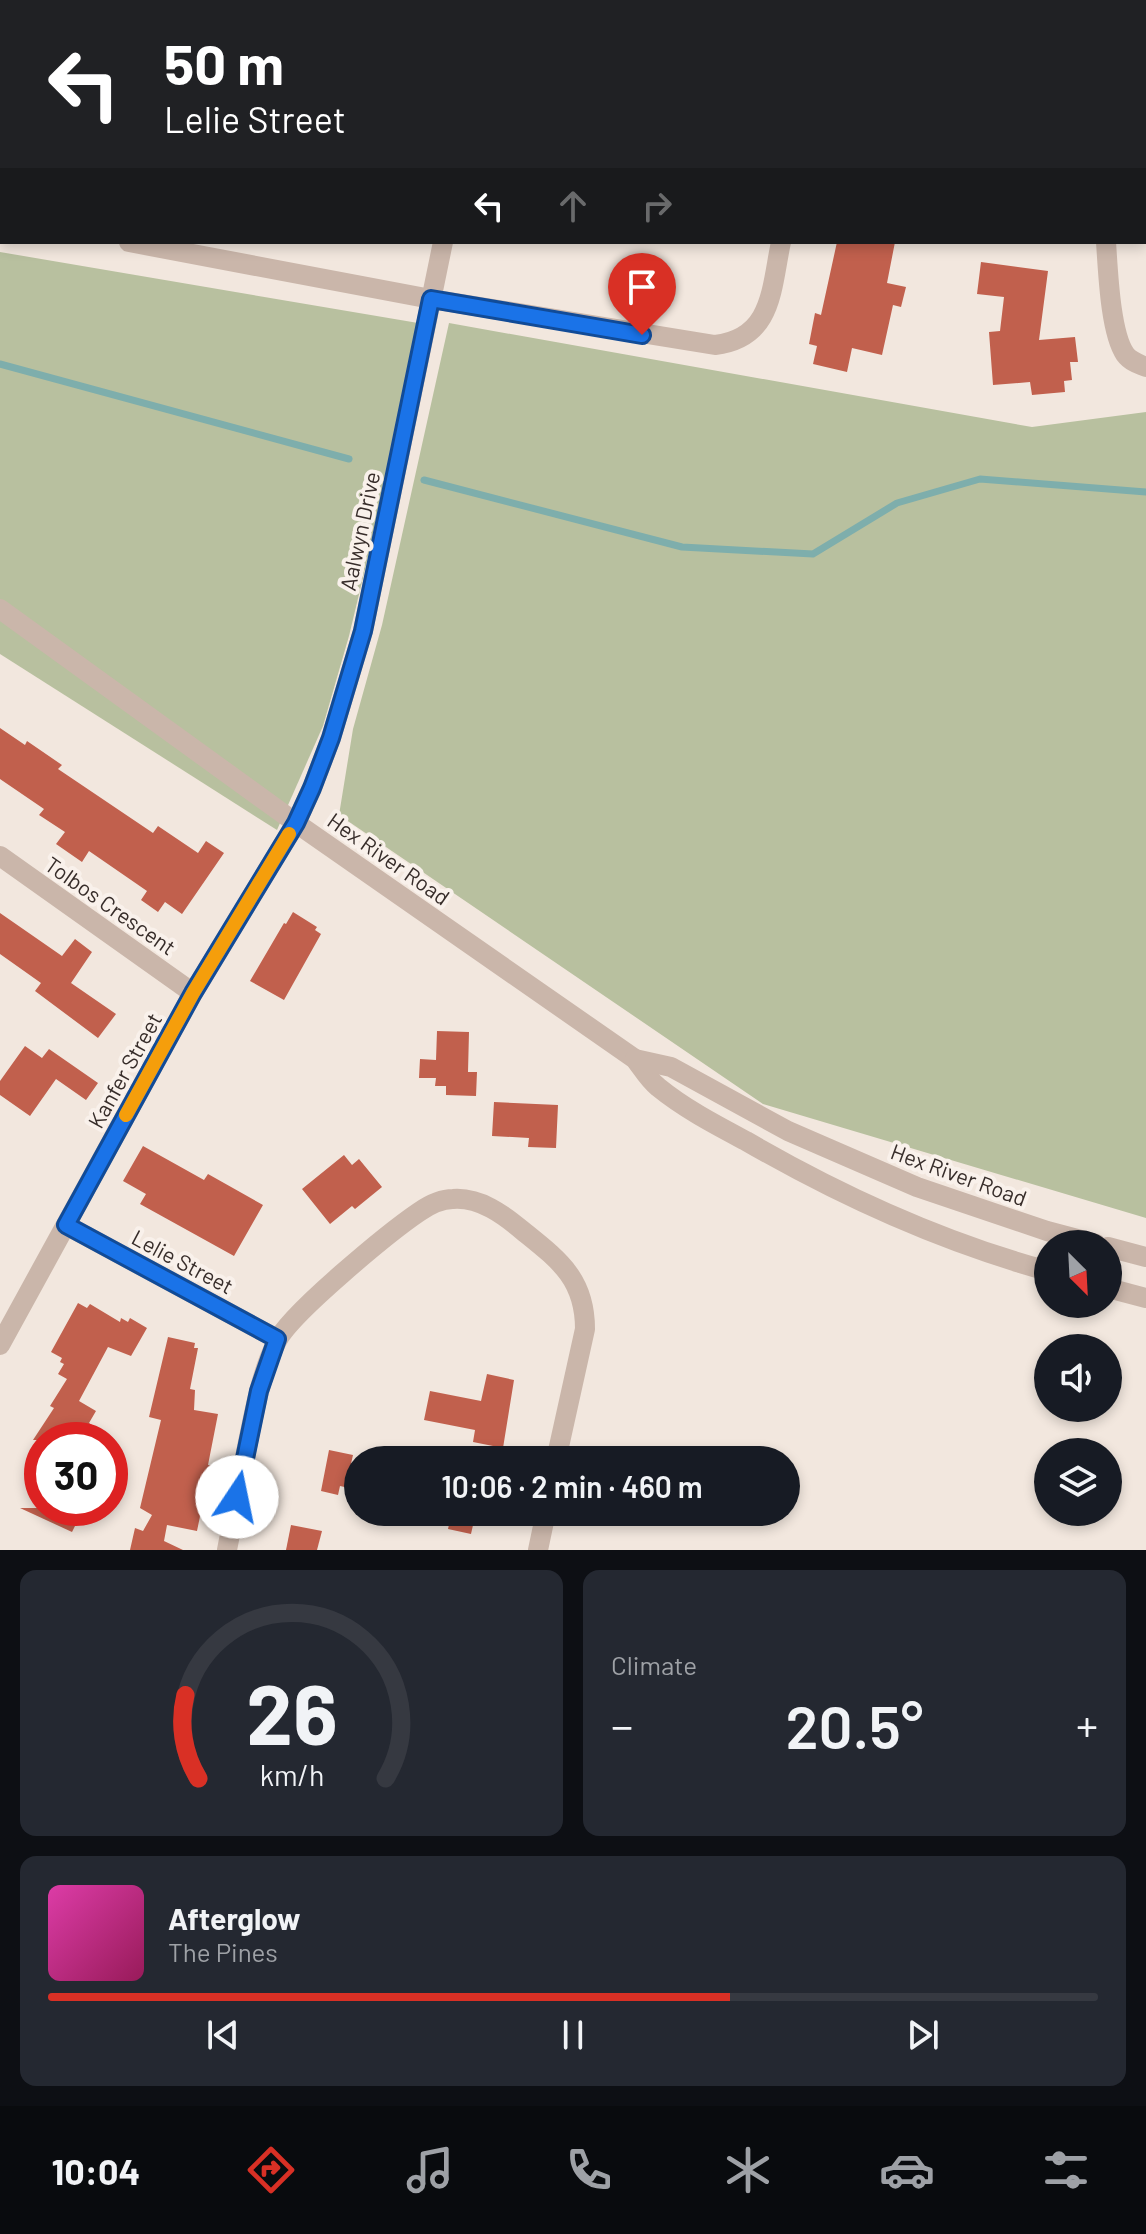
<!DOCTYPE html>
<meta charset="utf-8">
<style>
body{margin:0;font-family:Barlow,sans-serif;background:#242831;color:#f1f3f6;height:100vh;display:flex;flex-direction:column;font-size:30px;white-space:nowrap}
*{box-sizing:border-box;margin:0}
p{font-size:26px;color:#9ea1a6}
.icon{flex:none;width:44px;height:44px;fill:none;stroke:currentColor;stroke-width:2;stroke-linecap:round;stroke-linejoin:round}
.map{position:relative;height:1550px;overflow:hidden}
.details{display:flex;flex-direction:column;gap:20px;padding:20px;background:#0d0f14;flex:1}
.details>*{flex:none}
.hud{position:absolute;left:0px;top:0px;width:1146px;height:244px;box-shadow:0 4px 12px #0003;background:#202124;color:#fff;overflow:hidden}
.needle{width:52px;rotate:156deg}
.controls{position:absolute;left:1034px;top:1230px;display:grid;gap:16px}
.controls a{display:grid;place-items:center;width:88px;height:88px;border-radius:50%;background:#171b24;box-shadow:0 4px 12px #0003;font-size:40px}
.speed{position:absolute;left:24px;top:1422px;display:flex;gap:16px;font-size:40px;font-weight:700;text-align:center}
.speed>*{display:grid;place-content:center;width:104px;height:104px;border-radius:50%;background:#171b24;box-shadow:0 4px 12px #0003;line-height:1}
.speed .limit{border:12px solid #d22;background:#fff;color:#111}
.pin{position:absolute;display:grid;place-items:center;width:68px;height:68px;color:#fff;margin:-82px -34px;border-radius:50% 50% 50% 0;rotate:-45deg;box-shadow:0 0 8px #0007}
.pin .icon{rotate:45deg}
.me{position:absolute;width:88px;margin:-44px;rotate:11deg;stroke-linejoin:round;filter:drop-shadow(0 0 6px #0008)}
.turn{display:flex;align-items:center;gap:28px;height:168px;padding:0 32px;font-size:36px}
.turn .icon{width:104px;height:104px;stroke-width:2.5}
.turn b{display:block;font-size:56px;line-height:68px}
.lanes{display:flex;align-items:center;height:76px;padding:0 32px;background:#0003;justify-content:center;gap:40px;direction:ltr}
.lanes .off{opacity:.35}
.big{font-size:60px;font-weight:600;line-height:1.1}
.details .card{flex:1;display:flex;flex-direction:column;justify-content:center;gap:12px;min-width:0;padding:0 28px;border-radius:16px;background:#242831}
.details .dial{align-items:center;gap:0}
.dial svg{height:208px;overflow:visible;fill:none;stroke:#363941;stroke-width:7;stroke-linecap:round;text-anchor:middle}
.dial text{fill:#f1f3f6;stroke:none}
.song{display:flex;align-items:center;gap:24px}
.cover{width:96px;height:96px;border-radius:12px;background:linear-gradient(135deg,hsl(320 70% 55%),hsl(330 70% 35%))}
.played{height:8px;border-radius:4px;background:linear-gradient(90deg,#d93025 65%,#363941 65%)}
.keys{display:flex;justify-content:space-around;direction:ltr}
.heat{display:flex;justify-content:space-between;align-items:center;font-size:44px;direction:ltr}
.details .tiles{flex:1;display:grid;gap:20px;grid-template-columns:1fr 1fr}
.card:last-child{grid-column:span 2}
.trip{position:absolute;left:344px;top:1446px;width:456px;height:80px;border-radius:40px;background:#171b24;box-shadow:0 4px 12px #0003;font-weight:600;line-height:80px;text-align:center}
.tabs{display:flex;height:128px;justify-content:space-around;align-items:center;background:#090b0e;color:#9ea1a6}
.tabs .icon{width:56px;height:56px}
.tabs .selected{color:#d93025}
.tabs b{font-size:36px;color:#f1f3f6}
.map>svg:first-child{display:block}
</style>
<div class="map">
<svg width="1146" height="1550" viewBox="0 0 1146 1550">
<rect width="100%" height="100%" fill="#f2e7de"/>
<g fill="#b8c09f">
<path d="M 0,252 L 424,324 L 349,636 L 323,726 L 277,830 L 0,654 Z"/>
<path d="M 449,323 L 1032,427 L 1146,412 L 1146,1218 L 763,1104 L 339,815 L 353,729 L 382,625 Z"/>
</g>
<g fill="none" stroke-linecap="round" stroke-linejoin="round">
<g stroke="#7eaeac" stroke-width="7">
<path d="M 0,364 L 349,459"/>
<path d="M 424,480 L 682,547 L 813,554 L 897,503 L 980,479 L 1146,492"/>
</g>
</g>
<g fill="#c1604d">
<path d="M 837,242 L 895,242 L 887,283 L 906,287 L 901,307 L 893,305 L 882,355 L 852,348 L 847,372 L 813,364 L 817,346 L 809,344 L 815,313 L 821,315 Z"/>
<path d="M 981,262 L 1048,271 L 1039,340 L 1075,337 L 1078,362 L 1070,362 L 1072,380 L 1064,381 L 1065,392 L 1032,395 L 1030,382 L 993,385 L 989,332 L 1000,331 L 1004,297 L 977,294 Z"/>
<path d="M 0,728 L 25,745 L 27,741 L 62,765 L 58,769 L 153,833 L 158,826 L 198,853 L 206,841 L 224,853 L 182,914 L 165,902 L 158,912 L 141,900 L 147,891 L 89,851 L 82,862 L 56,844 L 65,832 L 39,815 L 44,809 L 0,779 Z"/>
<path d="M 293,912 L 317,927 L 315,930 L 321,934 L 284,1000 L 250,981 L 284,923 L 286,924 Z"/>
<path d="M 0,913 L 62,956 L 75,939 L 92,952 L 71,983 L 116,1014 L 98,1038 L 35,991 L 41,983 L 0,954 Z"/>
<path d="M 437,1031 L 469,1032 L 468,1072 L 477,1072 L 476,1096 L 446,1095 L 446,1086 L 435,1086 L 436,1078 L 419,1078 L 420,1059 L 436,1060 Z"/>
<path d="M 25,1046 L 42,1058 L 49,1049 L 98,1083 L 86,1100 L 56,1079 L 30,1116 L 0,1095 L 0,1081 Z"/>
<path d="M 494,1102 L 558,1105 L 556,1148 L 528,1147 L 529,1138 L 492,1136 Z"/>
<path d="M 143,1146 L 204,1180 L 208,1174 L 263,1205 L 234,1256 L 140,1204 L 146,1194 L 123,1181 Z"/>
<path d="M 344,1155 L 352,1165 L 359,1159 L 382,1187 L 355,1209 L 352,1206 L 330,1224 L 302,1189 Z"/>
<path d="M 78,1303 L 87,1308 L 90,1304 L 120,1322 L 121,1318 L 128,1322 L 130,1318 L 147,1328 L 131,1356 L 108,1347 L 79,1401 L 96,1411 L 89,1423 L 115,1440 L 33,1440 L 54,1408 L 50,1406 L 67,1379 L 58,1374 L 64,1364 L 60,1362 L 62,1358 L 51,1352 Z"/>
<path d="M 168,1337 L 195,1343 L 194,1348 L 198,1348 L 190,1389 L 195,1390 L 194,1410 L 218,1414 L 208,1465 L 214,1466 L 210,1487 L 206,1487 L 197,1531 L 167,1525 L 164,1541 L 183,1550 L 130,1550 L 135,1528 L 143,1531 L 152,1515 L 140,1508 L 161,1420 L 149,1417 Z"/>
<path d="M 487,1374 L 514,1380 L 503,1448 L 473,1442 L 475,1430 L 424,1420 L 430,1391 L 481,1401 Z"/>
<path d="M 329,1450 L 353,1455 L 350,1468 L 358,1470 L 358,1490 L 340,1486 L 338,1495 L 321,1491 Z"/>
<path d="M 20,1508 L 84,1508 L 72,1532 Z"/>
<path d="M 452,1512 L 476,1512 L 471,1534 L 448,1529 Z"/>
<path d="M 291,1525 L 322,1531 L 317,1550 L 286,1550 Z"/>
</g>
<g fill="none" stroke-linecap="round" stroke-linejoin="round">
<g stroke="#cab6aa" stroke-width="20">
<path d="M 166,2 L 167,0"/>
<path d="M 493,2 L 494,0"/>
<path d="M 832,2 L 833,0"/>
<path d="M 1144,21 L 1146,11"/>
<path d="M 0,220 L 2,220"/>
<path d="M 129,242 L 431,299 L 715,345 C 773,338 771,289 781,242"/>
<path d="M 1106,242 C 1108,269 1110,332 1125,354 C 1130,361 1138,364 1146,367"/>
<path d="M 0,856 L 193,993"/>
<path d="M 66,1225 L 277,1339"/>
<path d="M 0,1345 L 193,993 L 296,823 L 312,788 L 331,738 L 363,631 L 443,242"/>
<path d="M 227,1550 C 234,1514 241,1478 248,1442 C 255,1409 261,1374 276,1343 C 288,1315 391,1231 419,1212 C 429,1205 441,1199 453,1199 C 480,1197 504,1215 523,1231 C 559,1260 585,1279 585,1329 L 556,1460"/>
<path d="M 538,1550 L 546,1512"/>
</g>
<g stroke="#cab6aa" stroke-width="20">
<path d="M 0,609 L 296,823 L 635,1059 C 642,1068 649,1080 658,1087 C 685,1109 716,1125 746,1141 C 841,1196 942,1242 1048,1271"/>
<path d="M 635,1059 L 671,1067 L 788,1131 L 917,1187 L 1047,1231 L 1096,1244"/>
<path d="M 1108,1247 L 1146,1257"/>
<path d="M 1108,1288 L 1146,1298"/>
</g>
</g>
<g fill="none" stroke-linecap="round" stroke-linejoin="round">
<defs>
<path id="route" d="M 237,1497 L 259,1391 L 277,1339 L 66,1225 L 193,993 L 296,823 L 312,788 L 331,738 L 363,631 L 431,299 L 642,335"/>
</defs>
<use href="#route" stroke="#114b97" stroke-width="20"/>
<use href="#route" stroke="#1a73e8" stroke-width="14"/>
<path stroke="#f59e0b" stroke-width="14" d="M 126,1115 L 193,993 L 289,834"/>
</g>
<g text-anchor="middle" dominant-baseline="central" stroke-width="8" stroke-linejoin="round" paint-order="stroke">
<g font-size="22" fill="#372d2a" stroke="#f9f1eb">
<text transform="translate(359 531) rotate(-78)">Aalwyn Drive</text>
<text transform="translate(389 858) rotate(35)">Hex River Road</text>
<text transform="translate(111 905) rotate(35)">Tolbos Crescent</text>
<text transform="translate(124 1070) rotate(-61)">Kanfer Street</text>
<text transform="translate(959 1174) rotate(20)">Hex River Road</text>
<text transform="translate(183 1261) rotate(28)">Lelie Street</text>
</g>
</g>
</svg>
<div class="controls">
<a><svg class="needle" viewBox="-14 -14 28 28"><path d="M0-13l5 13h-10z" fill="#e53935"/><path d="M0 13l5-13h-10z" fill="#9ea1a6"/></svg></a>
<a><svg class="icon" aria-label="sound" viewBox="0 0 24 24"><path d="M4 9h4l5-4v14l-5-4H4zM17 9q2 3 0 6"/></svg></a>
<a><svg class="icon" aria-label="layers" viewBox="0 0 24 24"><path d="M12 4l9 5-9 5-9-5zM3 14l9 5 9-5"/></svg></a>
</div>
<div class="speed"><div class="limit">30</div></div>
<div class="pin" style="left:642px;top:335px;background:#d93025"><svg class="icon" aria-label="arrive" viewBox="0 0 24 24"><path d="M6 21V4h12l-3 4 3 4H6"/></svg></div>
<svg class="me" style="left:237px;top:1497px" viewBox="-20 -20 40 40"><circle r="19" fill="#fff"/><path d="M0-13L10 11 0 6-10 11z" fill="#1a73e8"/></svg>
<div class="trip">10:06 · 2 min · 460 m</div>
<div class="hud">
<div class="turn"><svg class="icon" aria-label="left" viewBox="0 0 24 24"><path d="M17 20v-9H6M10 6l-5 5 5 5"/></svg><div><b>50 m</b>Lelie Street</div></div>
<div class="lanes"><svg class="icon" aria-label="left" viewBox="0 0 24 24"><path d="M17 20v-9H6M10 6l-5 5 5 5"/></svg><svg class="icon off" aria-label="ahead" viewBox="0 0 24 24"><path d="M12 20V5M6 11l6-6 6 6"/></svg><svg class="icon off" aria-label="right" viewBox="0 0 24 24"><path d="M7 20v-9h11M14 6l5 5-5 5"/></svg></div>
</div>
</div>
<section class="details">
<div class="tiles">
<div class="card dial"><svg viewBox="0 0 100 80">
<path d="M14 69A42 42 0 1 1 86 69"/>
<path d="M14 69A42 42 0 0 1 9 37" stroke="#d93025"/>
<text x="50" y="56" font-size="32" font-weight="700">26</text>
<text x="50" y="72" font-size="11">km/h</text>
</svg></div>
<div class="card"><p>Climate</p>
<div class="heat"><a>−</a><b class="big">20.5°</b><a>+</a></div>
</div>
<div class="card">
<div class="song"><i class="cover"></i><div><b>Afterglow</b><p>The Pines</p></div></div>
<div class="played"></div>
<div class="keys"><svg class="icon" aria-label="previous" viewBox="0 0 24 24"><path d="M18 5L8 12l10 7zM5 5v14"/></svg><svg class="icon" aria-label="pause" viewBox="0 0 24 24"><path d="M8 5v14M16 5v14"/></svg><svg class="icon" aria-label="next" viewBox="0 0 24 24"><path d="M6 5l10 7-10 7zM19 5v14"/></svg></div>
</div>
</div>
</section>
<nav class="tabs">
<b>10:04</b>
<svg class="icon selected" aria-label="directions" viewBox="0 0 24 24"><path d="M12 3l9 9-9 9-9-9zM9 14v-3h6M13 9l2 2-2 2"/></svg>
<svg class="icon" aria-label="music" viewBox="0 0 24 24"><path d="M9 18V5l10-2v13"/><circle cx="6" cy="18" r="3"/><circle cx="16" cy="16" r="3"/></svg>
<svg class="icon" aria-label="phone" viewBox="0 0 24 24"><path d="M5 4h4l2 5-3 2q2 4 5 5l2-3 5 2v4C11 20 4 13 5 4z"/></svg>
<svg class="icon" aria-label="climate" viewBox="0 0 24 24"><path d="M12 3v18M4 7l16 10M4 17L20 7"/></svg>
<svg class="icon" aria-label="car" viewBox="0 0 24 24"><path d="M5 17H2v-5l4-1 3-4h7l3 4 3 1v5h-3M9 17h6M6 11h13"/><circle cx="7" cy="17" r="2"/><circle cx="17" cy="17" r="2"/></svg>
<svg class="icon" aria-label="filters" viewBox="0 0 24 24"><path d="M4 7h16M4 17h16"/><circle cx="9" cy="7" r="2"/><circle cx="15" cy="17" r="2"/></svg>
</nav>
